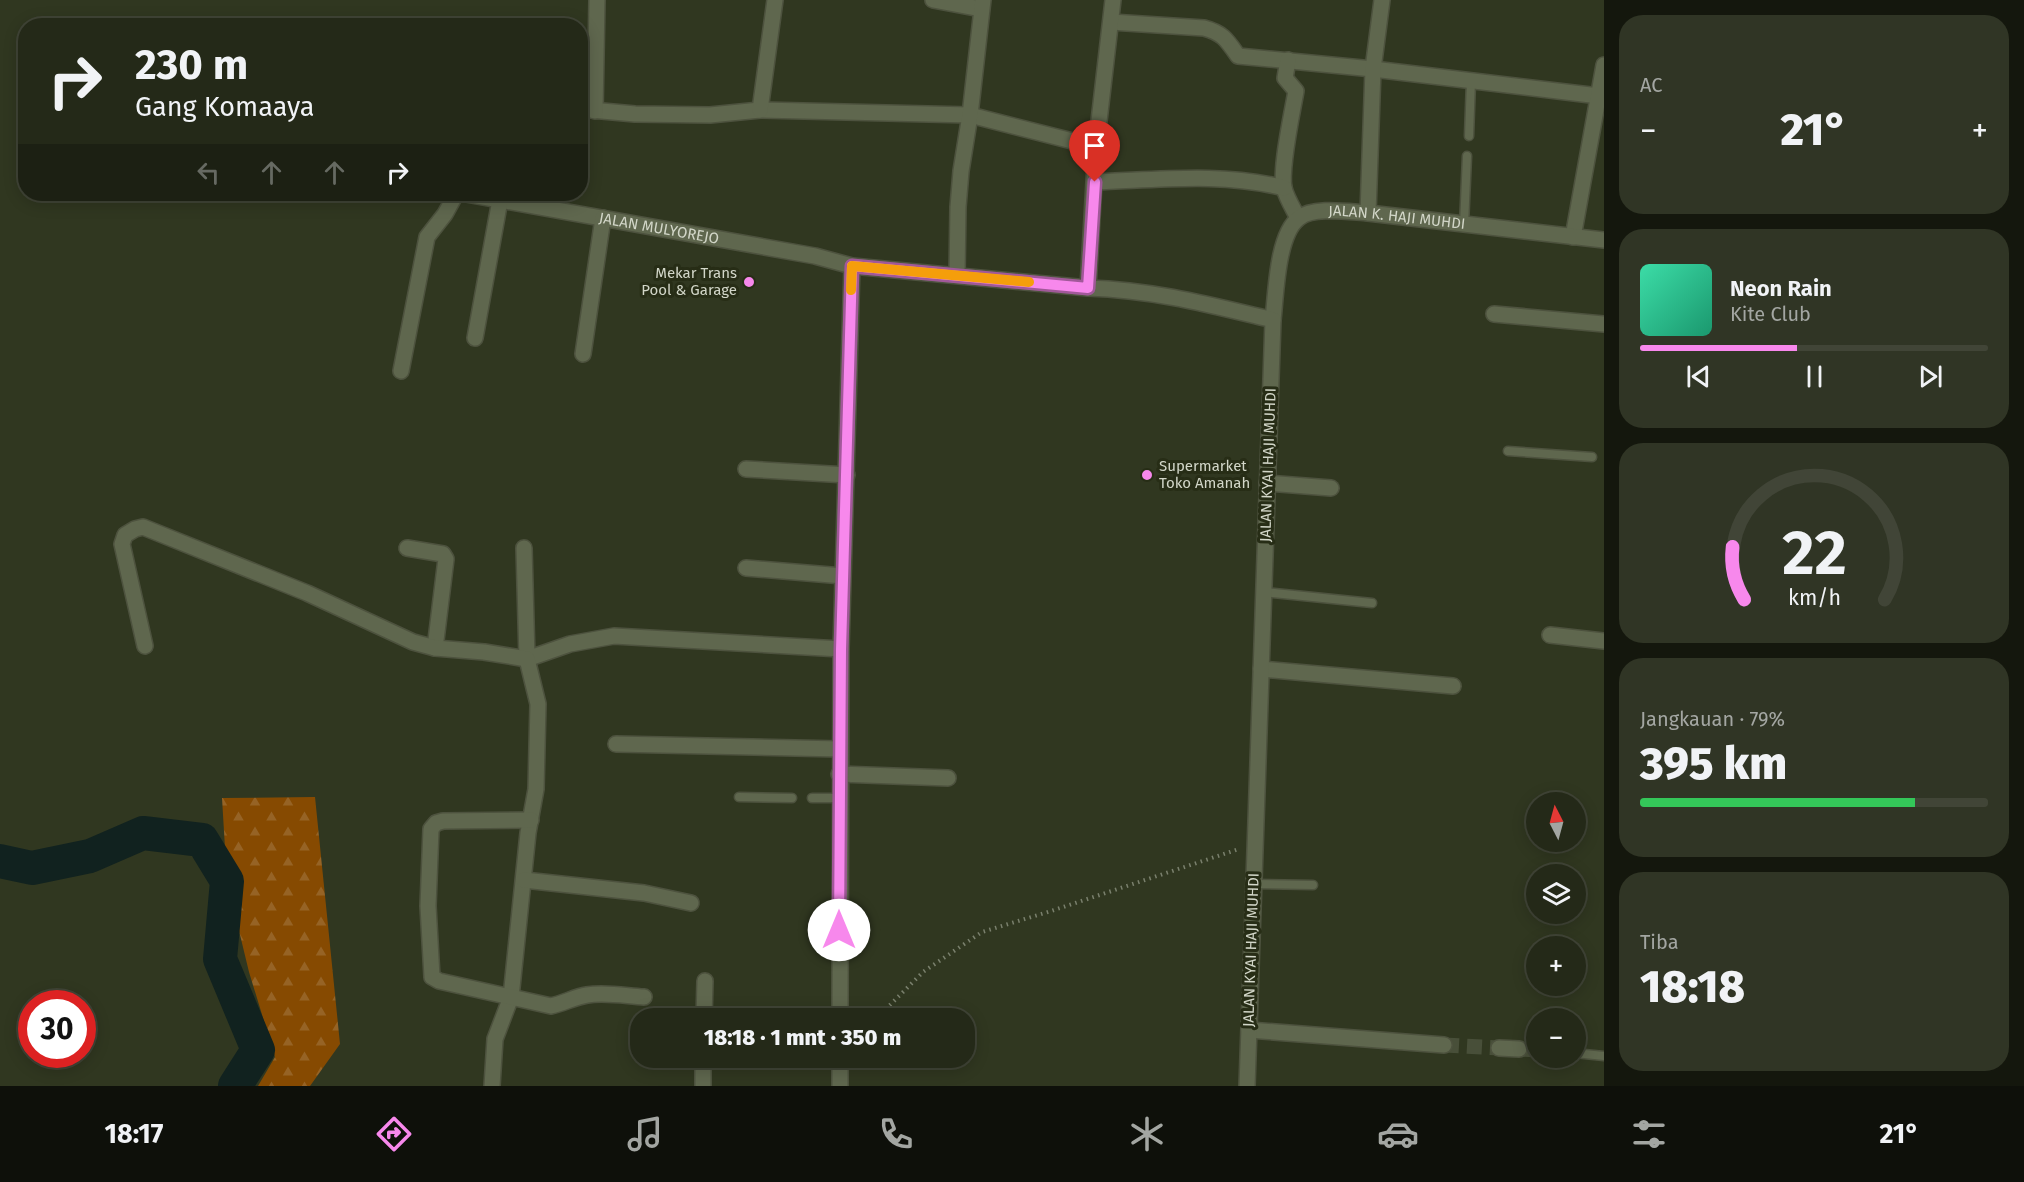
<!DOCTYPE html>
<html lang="id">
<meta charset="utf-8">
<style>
body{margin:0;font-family:"Fira Sans",sans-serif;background:#303525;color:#f1f3f6;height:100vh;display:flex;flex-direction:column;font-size:22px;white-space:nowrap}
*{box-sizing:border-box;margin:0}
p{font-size:20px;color:#a3a6a2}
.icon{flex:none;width:33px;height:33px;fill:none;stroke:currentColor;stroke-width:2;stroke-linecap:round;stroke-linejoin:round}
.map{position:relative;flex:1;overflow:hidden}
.sheet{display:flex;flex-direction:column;gap:15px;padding:15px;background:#14170d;width:420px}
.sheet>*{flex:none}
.guide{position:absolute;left:18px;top:18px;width:570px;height:183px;border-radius:24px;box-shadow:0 3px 15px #0003,0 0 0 2px #414537;background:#242918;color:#f1f3f6;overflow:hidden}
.needle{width:39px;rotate:354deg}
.buttons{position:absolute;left:1526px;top:792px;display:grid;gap:12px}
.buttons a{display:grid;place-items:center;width:60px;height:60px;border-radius:50%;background:#242918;box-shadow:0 3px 15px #0003,0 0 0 2px #414537;font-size:30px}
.speed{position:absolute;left:18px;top:990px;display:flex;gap:12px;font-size:30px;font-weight:700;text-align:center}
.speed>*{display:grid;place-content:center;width:78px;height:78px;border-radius:50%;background:#242918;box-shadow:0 3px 15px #0003,0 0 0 2px #414537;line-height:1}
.speed .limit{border:9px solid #d22;background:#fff;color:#111}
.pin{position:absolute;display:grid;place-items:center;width:51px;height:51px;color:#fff;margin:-62px -26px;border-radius:50% 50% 50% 0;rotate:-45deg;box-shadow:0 0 6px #0007}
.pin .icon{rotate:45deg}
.me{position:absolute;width:66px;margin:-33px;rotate:0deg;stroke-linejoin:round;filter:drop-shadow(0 0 4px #0008)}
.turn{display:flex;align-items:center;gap:21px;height:126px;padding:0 18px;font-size:27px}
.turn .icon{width:78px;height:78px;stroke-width:2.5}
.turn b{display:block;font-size:42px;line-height:51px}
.lanes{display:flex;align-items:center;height:57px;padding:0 18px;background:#0003;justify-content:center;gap:30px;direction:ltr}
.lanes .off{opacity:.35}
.big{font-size:45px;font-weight:800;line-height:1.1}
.sheet .tile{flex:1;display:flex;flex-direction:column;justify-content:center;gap:9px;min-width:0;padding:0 21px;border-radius:24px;background:#303525}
.sheet .dial{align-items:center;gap:0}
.dial svg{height:156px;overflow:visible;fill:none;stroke:#414537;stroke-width:7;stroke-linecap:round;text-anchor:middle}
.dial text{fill:#f1f3f6;stroke:none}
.song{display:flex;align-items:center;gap:18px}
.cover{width:72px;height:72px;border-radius:9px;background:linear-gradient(135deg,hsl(160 70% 55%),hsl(160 70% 35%))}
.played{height:6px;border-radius:3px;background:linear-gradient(90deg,#f788ec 45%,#414537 45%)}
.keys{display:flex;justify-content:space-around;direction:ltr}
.heat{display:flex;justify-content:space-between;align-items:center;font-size:33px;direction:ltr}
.charge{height:9px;border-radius:4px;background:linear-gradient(90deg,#34c759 79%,#414537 0)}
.trip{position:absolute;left:630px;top:1008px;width:345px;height:60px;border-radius:24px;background:#242918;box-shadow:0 3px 15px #0003,0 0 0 2px #414537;font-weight:800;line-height:60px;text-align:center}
.menu{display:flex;height:96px;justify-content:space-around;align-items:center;background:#0e100a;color:#a3a6a2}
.menu .icon{width:42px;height:42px}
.menu .on{color:#f788ec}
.menu b{font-size:27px;color:#f1f3f6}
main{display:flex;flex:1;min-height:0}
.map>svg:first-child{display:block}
</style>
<main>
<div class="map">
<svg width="1604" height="1086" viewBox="0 0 1604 1086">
<defs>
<pattern id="forest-firs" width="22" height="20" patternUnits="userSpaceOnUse" patternTransform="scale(1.5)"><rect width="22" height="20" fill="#864a01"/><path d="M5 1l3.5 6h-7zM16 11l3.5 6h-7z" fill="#966325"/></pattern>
</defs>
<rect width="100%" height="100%" fill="#303720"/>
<path fill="url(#forest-firs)" d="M 315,797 L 340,1044 L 310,1086 L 258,1086 L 275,1057 L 249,972 L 227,881 L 222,798 Z"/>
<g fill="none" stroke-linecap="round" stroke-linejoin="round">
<path stroke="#11221f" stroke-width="34" d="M 0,861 L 32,868 L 90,856 L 143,833 L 202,840 L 227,881 L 220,959 L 258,1050 L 235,1086"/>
<g stroke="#484f39" stroke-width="15" stroke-dasharray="15 8" stroke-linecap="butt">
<path d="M 1444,1045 L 1499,1048"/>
<path d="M 1519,1049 L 1536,1050"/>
</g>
<defs>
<g id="lane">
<path d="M 1469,136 L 1471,81"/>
<path d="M 1464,225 L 1467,156"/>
<path d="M 1508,451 L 1592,457"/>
<path d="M 1264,592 L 1372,603"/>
<path d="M 739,797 L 792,798"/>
<path d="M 812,798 L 839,798"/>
<path d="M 1254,884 L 1313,885"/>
<path d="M 1575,1053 L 1604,1056"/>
</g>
<g id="street">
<path d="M 933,0 L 981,9"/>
<path d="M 1111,22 L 1204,28 C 1223,33 1227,40 1238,56 L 1373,69 L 1599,96"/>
<path d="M 1288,60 L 1285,78 L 1296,91 C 1292,114 1280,168 1284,188 C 1287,199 1293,208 1298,218"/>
<path d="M 580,109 L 635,114 L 710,115 L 760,110 L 970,115 L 1096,147"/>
<path d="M 760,110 L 775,0"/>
<path d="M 595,111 L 597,0"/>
<path d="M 1095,182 C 1157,180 1223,172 1284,188"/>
<path id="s1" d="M 466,194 L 815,256 L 852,266 L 1088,288"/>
<path d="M 1368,213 L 1373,69 L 1382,0"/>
<path d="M 1573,237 L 1604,65"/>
<path d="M 957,275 L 958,207 L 961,171 L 970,115 L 983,0"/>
<path d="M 1494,314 L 1604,324"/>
<path id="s2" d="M 1273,320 C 1276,294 1277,234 1299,218 C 1313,206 1350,212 1368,213 L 1604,240"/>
<path d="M 475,338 L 500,200"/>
<path d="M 583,354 L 603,218"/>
<path d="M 401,371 L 427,237 L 445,214 L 456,194"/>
<path d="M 746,469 L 847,475"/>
<path d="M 1267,483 L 1331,488"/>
<path d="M 407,548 L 443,554 L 446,559 L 435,648"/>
<path d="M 524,548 L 527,659 L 570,644 L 614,636 L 841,649"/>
<path d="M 746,568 L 843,576"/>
<path d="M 1550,635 L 1604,641"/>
<path d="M 145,646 L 122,544 L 125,535 L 135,529 L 143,527 L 307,593 L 413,642 L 435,648 L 484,652 L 527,659 L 538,704 L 536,789 L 528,833 L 511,997 L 495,1039 L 492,1086"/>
<path d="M 1261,669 L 1453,686"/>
<path d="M 616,744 L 840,749"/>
<path d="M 839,774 L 948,778"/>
<path d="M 531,820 L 443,821 L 436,823 L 431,829 L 428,906 L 432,977 L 439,981 L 551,1006 C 564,1003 575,997 587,995 C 606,992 626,996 644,997"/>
<path d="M 524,880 L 644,893 L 691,903"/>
<path d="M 704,1018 L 705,981"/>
<path d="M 840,1018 L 841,649 L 852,266"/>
<path d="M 1249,1030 L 1444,1045"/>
<path d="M 1499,1048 L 1519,1049"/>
<path d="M 840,1058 L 840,1086"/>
<path d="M 703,1086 L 703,1058"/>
</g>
<path id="secondary" d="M 1113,0 L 1096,147 L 1088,288 C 1154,290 1210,305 1273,320 L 1247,1086"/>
</defs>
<use href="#lane" stroke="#4d523e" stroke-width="11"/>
<use href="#street" stroke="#4d523e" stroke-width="18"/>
<use href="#secondary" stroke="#4d523e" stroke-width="18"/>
<path stroke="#7a806d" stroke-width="4" stroke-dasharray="1.5 4.5" stroke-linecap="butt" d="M 877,1018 L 923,972 L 982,932 L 1051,911 L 1239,849"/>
<use href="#lane" stroke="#5f674e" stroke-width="8"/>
<use href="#street" stroke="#5f674e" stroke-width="15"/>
<use href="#secondary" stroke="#5f674e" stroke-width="15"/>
</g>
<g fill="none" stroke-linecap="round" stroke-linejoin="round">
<defs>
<path id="route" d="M 839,930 L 841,650 L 852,266 L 1088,288 L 1095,182"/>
</defs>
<use href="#route" stroke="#a15899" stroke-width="15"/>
<use href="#route" stroke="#f788ec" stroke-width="10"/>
<path stroke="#f59e0b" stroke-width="10" d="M 851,290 L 852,266 L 1029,282"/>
</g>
<g fill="#f788ec" stroke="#272d16" stroke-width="2">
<circle cx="749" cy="282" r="6"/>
<circle cx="1147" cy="475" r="6"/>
</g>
<g text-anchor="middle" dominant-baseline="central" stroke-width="6" stroke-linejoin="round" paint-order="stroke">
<g font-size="15" fill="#d2d6c8" stroke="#272d16">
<text stroke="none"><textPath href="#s2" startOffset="207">JALAN K. HAJI MUHDI</textPath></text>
<text stroke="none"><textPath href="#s1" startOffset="196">JALAN MULYOREJO</textPath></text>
<text transform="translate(1268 465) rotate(-88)">JALAN KYAI HAJI MUHDI</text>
<text transform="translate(1251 950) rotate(-88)">JALAN KYAI HAJI MUHDI</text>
</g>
<g font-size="15" fill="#d2d6c8" stroke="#272d16" text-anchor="end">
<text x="737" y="273">Mekar Trans<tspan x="737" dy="17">Pool &amp; Garage</tspan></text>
<text x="1159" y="466" text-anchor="start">Supermarket<tspan x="1159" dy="17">Toko Amanah</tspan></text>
</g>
</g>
</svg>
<div class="buttons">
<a><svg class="needle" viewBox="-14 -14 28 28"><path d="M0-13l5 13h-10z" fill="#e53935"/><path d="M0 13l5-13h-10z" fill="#a3a6a2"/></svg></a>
<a><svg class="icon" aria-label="layers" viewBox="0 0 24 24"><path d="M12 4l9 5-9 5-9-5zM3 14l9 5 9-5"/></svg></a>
<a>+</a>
<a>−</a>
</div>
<div class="speed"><div class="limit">30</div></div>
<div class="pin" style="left:1095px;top:182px;background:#d93025"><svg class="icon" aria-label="arrive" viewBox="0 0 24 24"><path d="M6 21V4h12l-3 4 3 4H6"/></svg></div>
<svg class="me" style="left:839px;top:930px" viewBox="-20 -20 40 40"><circle r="19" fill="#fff"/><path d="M0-13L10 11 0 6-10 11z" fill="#f788ec"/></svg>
<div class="trip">18:18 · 1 mnt · 350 m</div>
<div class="guide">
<div class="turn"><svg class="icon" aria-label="right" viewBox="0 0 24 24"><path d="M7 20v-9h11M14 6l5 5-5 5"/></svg><div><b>230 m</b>Gang Komaaya</div></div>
<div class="lanes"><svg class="icon off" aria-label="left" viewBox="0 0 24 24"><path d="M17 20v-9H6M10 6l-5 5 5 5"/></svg><svg class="icon off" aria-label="ahead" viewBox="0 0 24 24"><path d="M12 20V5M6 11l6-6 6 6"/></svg><svg class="icon off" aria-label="ahead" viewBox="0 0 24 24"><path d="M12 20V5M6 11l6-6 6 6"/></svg><svg class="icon" aria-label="right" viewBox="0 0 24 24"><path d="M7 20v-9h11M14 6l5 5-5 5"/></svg></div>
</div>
</div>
<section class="sheet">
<div class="tile"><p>AC</p>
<div class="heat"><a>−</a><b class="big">21°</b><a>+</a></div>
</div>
<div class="tile">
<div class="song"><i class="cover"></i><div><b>Neon Rain</b><p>Kite Club</p></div></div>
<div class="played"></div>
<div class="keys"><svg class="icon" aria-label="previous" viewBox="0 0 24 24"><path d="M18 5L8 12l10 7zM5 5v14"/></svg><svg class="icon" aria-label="pause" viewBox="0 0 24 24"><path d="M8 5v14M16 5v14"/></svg><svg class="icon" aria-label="next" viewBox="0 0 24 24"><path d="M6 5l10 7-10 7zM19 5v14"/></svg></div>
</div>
<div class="tile dial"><svg viewBox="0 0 100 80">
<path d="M14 69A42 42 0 1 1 86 69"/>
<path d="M14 69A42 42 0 0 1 8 42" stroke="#f788ec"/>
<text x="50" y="56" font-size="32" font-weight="700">22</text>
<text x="50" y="72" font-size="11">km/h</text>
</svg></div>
<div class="tile"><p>Jangkauan · 79%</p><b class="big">395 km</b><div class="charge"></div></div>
<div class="tile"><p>Tiba</p><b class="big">18:18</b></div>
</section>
</main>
<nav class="menu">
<b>18:17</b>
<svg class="icon on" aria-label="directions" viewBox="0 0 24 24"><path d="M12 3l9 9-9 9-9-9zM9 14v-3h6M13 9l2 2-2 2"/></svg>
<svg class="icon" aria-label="music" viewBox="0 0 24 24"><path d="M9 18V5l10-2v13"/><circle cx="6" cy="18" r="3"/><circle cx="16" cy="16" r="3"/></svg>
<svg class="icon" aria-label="phone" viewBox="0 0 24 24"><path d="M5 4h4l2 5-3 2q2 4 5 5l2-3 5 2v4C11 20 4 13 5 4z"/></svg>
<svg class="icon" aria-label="climate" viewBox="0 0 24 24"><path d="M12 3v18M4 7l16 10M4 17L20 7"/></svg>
<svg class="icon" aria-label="car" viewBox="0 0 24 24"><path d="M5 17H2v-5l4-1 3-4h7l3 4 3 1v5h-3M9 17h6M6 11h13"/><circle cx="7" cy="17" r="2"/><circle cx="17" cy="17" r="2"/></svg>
<svg class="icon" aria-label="filters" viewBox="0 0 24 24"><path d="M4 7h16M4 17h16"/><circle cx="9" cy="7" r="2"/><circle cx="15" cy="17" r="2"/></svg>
<b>21°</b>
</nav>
